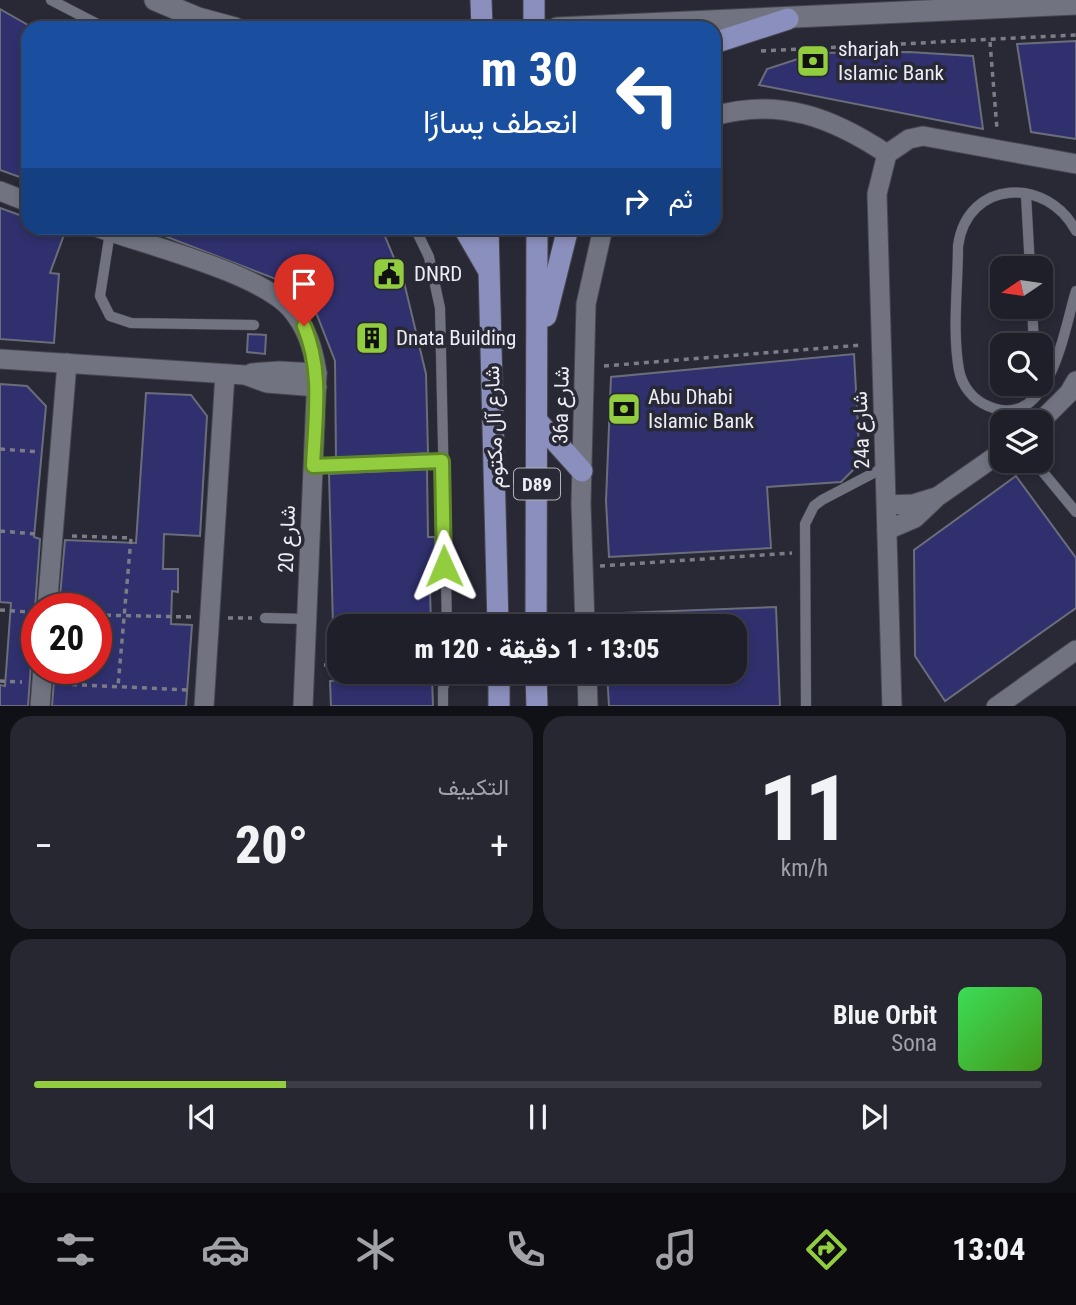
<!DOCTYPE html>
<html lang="ar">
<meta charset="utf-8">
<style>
body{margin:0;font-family:"Roboto Condensed",Vazirmatn,sans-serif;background:#262730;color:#f1f3f6;direction:rtl;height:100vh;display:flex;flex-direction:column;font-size:26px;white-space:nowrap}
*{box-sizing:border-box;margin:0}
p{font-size:23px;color:#a1a2a8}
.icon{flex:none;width:38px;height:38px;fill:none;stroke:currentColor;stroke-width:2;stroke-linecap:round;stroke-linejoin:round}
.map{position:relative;height:706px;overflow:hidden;direction:ltr}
.panel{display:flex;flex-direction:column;gap:10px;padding:10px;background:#101116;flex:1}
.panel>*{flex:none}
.top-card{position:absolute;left:21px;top:21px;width:700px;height:214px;border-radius:21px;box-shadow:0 4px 10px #0003,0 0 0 2px #3c3d45;direction:rtl;background:#1a4fa0;color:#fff;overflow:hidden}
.needle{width:46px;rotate:257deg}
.tools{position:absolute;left:990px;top:256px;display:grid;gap:14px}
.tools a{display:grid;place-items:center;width:63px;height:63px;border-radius:14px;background:#1e1f28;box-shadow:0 4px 10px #0003,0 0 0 2px #3c3d45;font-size:35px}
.speed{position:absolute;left:21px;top:593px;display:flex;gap:14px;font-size:35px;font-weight:700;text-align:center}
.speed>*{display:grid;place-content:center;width:91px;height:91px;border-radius:50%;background:#1e1f28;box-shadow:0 4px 10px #0003,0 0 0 2px #3c3d45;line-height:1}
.speed .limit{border:10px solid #d22;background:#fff;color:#111}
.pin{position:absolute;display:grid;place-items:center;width:60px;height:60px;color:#fff;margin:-72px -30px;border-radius:50% 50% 50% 0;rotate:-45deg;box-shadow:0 0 7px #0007}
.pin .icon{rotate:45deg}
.me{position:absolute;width:77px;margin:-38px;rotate:359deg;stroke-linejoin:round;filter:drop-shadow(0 0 5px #0008)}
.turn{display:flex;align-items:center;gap:24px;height:147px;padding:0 28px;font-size:32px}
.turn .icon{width:91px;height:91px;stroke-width:2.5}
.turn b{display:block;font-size:49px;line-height:60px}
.then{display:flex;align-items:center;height:66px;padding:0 28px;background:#0003;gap:14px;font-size:26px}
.big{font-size:52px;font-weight:800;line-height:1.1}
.panel .card{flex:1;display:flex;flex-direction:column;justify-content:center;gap:10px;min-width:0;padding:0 24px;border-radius:21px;background:#262730}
.panel .dial{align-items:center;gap:0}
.dial b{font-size:91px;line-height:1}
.song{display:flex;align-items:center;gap:21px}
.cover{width:84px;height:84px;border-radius:10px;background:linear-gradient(135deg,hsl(130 70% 55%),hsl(100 70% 35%))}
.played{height:7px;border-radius:4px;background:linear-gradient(90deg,#92cd3f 25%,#3c3d45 25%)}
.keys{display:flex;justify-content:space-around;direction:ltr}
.heat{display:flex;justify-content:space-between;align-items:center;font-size:38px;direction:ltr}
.panel .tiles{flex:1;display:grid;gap:10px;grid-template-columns:1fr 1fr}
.card:last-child{grid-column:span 2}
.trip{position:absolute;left:327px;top:614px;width:420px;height:70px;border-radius:21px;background:#1e1f28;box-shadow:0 4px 10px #0003,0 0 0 2px #3c3d45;font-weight:800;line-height:70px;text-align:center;direction:rtl}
.tab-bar{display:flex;height:112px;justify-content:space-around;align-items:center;background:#0c0c10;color:#a1a2a8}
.tab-bar .icon{width:49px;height:49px}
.tab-bar .active{color:#92cd3f}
.tab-bar b{font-size:32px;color:#f1f3f6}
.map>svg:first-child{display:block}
</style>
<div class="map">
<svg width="1076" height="707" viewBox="0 0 1076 707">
<rect width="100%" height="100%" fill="#282935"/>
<g fill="#30306e" stroke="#6b6d7a" stroke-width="2">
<path d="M 0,9 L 28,25 L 28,180 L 0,170 Z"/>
<path d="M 1076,41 L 1076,139 L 1031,132 L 1017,44 Z"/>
<path d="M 909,52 L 973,56 L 983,129 L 759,85 L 767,69 L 816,53 Z"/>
<path d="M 0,208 L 28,218 L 28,228 L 53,228 L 65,232 L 50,273 L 59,274 L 54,343 L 0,339 Z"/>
<path d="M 144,228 L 376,228 L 384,234 L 404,282 L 426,374 L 428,453 L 336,458 L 335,361 L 317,315 L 276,279 Z"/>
<path d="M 248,334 L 266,335 L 265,354 L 247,352 Z"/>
<path d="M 854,354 L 860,463 L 841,482 L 767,487 L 771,548 L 609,557 L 606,501 L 611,377 Z"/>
<path d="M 0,384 L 27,386 L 46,406 L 34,537 L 40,539 L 28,706 L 0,706 L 0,685 L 5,686 L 11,603 L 0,602 Z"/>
<path d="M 146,393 L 191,395 L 207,416 L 200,536 L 164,534 L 163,569 L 178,569 L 178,592 L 172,591 L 171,624 L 192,625 L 186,706 L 52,706 L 55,668 L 96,668 L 96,609 L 59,608 L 65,540 L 136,543 Z"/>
<path d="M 427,469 L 428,537 L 435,537 L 437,590 L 430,590 L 431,626 L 333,626 L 329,474 Z"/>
<path d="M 1016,476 L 1076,558 L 1076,608 L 945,701 L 915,656 L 914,550 Z"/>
<path d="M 776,607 L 780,706 L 609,706 L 607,672 L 735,672 L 735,626 L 622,626 L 622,613 Z"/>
<path d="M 432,677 L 433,706 L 331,706 L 330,681 Z"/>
</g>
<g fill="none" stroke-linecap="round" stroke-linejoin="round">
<defs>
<g id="lane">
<path d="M 51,0 L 105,28"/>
<path d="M 1026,195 L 1030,268"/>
<path d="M 415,228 L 429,257 L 440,308 L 447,626"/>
<path d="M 1076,231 C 1047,176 967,179 958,246 C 958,286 952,331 959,370 C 962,386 973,400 988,406 C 1050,433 1064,329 1076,291"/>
<path d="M 110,232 L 100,296 L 110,316 L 131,323 L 254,325"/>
<path d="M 1032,306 L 1034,345"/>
<path d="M 1033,460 L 1076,512"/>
<path d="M 313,466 L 442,461"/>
<path d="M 265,618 L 307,619"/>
<path d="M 443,707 L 443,688 L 448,672"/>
<path d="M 806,707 L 805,524 L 814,506 L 822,500 L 885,467"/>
</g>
<g id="street">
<path d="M 714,116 C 780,97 833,118 887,154"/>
<path d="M 0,191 L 28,202"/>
<path d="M 99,228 C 146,245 260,273 291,309 C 307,328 313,348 317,373 L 303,707"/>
<path d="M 0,359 L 245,375 L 267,383 L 317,387"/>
<path d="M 252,373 L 279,371 L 317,373"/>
<path d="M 1040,422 L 1069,393 L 1076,381"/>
<path d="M 887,505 L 913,504 L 936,497"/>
<path d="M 887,530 L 915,518 L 937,497 L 1003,451"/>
<path d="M 47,609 L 67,363"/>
<path d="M 585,626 L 581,503 L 586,304 L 603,228"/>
<path d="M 587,672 L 588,707"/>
<path d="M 40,707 L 43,668"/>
<path d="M 204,707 L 225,374"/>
<path d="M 892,707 L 877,194 L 887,154 L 909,139 L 923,136 L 1076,164"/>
<path d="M 996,707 L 1076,650"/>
</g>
<g id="secondary">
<path d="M 155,0 L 198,18 L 235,28"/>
<path d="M 557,28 L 1076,4"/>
</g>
<g id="primary">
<path d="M 481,0 L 482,28"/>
<path d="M 534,0 L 534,28"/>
<path d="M 714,43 L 788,19"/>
<path d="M 464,228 L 487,268"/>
<path d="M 488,228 L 498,626"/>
<path d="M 546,316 L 568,228"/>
<path d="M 538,422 L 582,471"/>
<path d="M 536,626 L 537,228"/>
<path d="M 499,672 L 499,707"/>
<path d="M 536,672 L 537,707"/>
</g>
</defs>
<use href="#lane" stroke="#464750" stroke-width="11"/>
<use href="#street" stroke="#464750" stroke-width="21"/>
<use href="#secondary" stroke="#464750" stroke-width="23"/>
<use href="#primary" stroke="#464750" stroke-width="23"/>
<g stroke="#7b7c86" stroke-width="3.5" stroke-dasharray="5 5" stroke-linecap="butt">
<path d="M 990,42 L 997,129"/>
<path d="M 761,51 L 1076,35"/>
<path d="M 604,366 L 862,345"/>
<path d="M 0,449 L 40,452"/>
<path d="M 0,531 L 36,534"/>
<path d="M 72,536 L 131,538 L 118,686"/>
<path d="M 600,566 L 792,553"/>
<path d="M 0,610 L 29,612"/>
<path d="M 96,615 L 192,617"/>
<path d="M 228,618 L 252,618"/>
<path d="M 324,665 L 340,665"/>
<path d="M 0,681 L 22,682"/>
<path d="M 62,684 L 187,690"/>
</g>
<use href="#lane" stroke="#717380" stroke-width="10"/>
<use href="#street" stroke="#717380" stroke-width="19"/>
<use href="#secondary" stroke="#717380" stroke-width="21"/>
<use href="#primary" stroke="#8b8fbd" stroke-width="21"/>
</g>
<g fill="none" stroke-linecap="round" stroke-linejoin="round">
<defs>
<path id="route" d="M 304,326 C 323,371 315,418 313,466 L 442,461 L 444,566"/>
</defs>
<use href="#route" stroke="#5f8529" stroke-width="18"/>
<use href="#route" stroke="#92cd3f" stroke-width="12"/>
</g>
<defs>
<symbol id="bank-square" viewBox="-11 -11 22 22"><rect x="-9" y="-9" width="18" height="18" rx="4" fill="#92cd3f" stroke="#282935"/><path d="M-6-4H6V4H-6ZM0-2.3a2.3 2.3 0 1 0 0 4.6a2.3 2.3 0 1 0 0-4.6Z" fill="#111"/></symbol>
<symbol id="civic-square" viewBox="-11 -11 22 22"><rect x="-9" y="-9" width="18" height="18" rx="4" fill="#92cd3f" stroke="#282935"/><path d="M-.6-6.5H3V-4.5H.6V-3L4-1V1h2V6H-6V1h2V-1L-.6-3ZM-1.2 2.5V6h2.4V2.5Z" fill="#111"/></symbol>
<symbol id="building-square" viewBox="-11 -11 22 22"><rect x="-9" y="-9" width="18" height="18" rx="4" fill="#92cd3f" stroke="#282935"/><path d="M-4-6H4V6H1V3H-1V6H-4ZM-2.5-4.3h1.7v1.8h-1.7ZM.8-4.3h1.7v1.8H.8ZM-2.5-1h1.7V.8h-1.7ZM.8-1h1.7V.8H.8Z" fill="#111"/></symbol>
</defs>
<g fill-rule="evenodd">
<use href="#bank-square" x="794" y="42" width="38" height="38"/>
<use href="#civic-square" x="370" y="255" width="38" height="38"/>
<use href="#building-square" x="353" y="319" width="38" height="38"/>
<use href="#bank-square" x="605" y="390" width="38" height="38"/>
</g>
<g text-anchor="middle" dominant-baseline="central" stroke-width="7" stroke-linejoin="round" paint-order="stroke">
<rect fill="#282935" stroke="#b1b2bb" stroke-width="2" x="514" y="468.5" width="46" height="31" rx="5"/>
<g font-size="19" font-weight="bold" fill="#ecedf4">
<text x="537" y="484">D89</text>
</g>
<g font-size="21" fill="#ecedf4" stroke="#282935" text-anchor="start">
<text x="838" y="49">sharjah<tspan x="838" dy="24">Islamic Bank</tspan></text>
<text x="414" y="274">DNRD</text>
<text x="396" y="338">Dnata Building</text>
<text x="648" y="397">Abu Dhabi<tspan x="648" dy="24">Islamic Bank</tspan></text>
</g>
<g font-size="21" fill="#ecedf4" stroke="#282935">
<text transform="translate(561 405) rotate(-89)">36a شارع</text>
<text transform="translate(494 427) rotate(-92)">شارع آل مكتوم</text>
<text transform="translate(861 430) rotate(-92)">24a شارع</text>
<text transform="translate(287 539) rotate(-88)">شارع 20</text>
</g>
</g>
</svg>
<div class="tools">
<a><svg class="needle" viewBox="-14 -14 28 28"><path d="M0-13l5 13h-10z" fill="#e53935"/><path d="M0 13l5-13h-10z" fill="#a1a2a8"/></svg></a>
<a><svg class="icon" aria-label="search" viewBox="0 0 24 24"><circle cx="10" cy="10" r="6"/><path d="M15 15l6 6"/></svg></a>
<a><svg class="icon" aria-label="layers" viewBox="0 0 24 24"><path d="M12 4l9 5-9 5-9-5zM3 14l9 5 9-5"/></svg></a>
</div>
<div class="speed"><div class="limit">20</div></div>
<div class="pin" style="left:304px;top:326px;background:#d93025"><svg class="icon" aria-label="arrive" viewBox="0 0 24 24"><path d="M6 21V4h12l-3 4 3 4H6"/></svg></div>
<svg class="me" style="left:444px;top:566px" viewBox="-20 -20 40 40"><path d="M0-17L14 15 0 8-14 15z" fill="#92cd3f" stroke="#fff" stroke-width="4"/></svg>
<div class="trip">13:05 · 1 دقيقة · 120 m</div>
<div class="top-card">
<div class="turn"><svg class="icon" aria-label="left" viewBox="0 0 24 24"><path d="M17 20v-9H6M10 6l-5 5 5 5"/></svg><div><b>30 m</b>انعطف يسارًا</div></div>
<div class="then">ثم<svg class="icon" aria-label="right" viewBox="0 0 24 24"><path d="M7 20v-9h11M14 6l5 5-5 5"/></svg></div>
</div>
</div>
<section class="panel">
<div class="tiles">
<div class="card dial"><b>11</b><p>km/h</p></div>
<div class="card"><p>التكييف</p>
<div class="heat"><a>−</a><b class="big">20°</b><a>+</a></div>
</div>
<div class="card">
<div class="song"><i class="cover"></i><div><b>Blue Orbit</b><p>Sona</p></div></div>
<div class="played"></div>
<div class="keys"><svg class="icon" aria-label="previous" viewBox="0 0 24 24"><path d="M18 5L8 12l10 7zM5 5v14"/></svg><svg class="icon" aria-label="pause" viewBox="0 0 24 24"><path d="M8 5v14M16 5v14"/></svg><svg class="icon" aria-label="next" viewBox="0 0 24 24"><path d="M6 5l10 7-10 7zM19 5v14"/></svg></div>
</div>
</div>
</section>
<nav class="tab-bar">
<b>13:04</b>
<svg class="icon active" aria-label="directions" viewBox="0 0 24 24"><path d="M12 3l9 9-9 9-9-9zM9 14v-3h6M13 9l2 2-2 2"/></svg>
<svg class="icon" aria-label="music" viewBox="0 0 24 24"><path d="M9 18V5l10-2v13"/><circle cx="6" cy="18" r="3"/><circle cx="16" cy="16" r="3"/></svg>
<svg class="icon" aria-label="phone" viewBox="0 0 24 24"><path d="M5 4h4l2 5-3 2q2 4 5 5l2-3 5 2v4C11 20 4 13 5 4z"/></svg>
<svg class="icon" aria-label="climate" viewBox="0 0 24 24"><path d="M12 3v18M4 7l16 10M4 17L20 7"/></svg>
<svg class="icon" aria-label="car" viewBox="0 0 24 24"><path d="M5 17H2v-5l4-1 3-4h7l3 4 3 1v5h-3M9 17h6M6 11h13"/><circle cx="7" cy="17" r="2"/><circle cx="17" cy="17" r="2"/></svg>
<svg class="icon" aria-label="filters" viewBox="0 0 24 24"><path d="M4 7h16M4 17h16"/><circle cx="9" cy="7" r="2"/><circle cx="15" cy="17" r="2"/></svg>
</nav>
